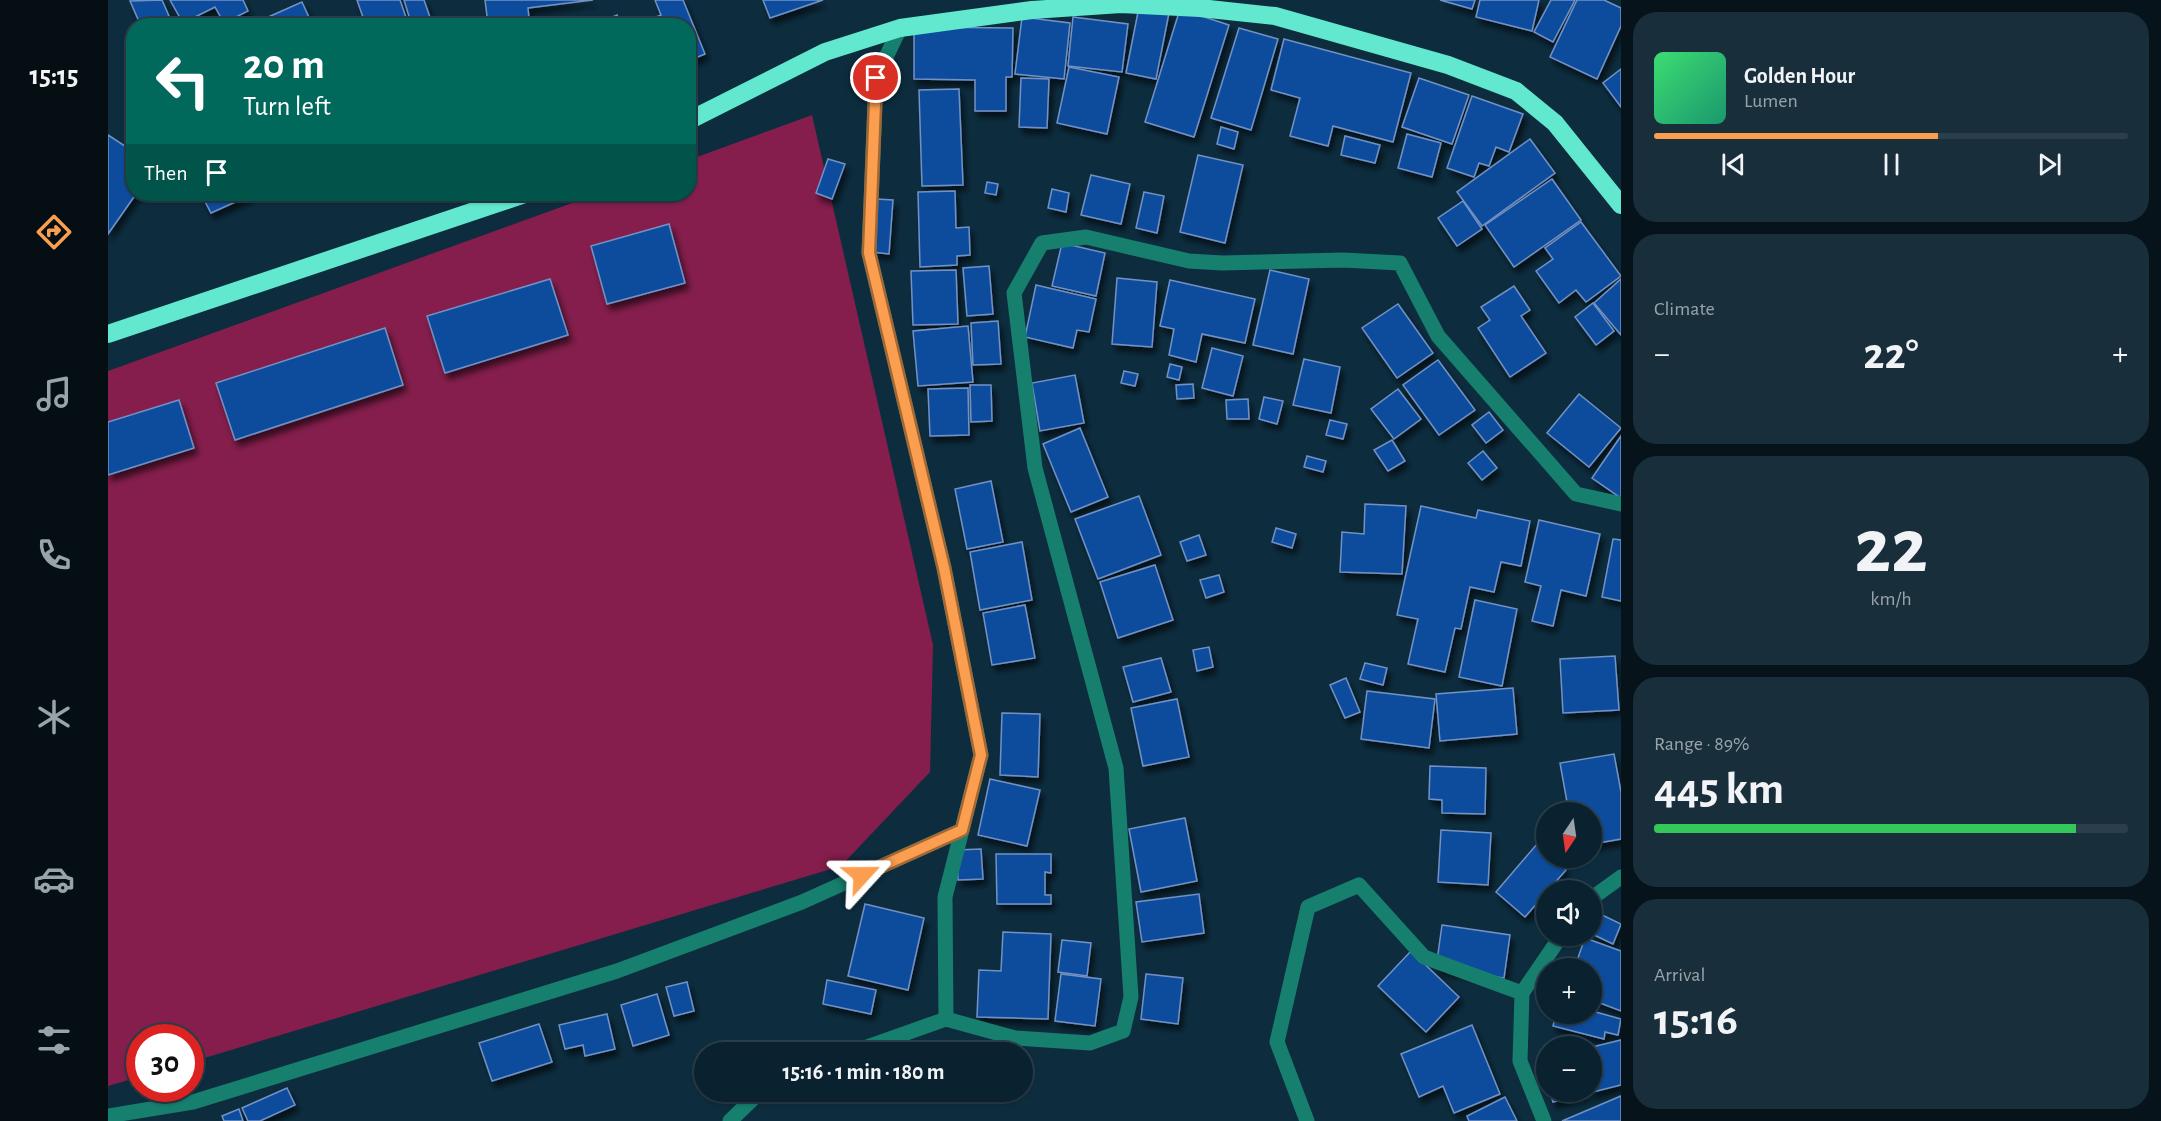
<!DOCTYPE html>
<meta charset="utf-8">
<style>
body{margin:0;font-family:"Alegreya Sans",sans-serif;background:#182f3b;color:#f1f3f6;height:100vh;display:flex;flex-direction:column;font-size:22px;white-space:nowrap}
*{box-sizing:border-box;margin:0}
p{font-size:20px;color:#99a4aa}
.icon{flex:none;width:33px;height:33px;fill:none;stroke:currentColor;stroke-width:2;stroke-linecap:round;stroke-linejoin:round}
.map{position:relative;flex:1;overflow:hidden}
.details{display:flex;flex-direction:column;gap:12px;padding:12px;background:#06131a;width:540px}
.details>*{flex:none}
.banner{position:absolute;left:18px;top:18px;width:570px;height:183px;border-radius:24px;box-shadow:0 2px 4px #0004,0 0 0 2px #2a3f4b;background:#00695c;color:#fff;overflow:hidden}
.needle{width:39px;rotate:193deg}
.tools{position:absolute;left:1428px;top:802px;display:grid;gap:12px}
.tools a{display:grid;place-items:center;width:66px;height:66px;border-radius:50%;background:#0a222f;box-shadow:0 2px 4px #0004,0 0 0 2px #2a3f4b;font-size:30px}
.speed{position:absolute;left:18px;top:1024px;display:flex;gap:12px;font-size:30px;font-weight:700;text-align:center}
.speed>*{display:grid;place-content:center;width:78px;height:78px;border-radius:50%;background:#0a222f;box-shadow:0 2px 4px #0004,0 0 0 2px #2a3f4b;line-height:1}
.speed .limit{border:9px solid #d22;background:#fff;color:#111}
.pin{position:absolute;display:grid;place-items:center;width:51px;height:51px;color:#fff;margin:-26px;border:3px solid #fff;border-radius:50%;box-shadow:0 2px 6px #0007}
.me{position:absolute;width:66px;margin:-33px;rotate:66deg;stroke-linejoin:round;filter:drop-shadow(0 0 4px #0008)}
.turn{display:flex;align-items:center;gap:21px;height:126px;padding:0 18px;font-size:27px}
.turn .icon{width:78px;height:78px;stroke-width:2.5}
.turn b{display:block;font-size:42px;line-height:51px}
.then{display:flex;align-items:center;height:57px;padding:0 18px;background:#0003;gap:12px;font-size:22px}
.big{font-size:45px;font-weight:600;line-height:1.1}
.details .tile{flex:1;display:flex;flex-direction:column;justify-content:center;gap:9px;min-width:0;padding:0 21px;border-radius:24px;background:#182f3b}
.details .dial{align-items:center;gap:0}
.dial b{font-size:78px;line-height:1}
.song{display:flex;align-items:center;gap:18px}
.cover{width:72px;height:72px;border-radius:9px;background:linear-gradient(135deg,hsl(140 70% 55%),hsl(160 70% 35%))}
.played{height:6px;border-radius:3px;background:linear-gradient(90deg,#fb9e50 60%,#2a3f4b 60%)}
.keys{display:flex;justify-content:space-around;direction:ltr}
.heat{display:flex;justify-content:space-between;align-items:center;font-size:33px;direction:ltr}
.charge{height:9px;border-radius:4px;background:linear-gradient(90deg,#34c759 89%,#2a3f4b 0)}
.trip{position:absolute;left:586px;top:1042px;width:339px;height:60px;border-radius:30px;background:#0a222f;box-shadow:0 2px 4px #0004,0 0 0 2px #2a3f4b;font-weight:600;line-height:60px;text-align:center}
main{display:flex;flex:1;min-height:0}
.tabs{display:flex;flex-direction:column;width:108px;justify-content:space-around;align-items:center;background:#040e13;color:#99a4aa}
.tabs .icon{width:42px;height:42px}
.tabs .selected{color:#fb9e50}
.tabs b{font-size:27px;color:#f1f3f6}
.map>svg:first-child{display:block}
</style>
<main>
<nav class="tabs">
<b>15:15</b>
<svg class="icon selected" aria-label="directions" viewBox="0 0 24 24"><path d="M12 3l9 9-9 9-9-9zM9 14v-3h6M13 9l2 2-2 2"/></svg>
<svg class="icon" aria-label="music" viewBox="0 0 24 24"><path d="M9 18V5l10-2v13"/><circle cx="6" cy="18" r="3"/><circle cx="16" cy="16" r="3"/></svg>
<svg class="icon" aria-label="phone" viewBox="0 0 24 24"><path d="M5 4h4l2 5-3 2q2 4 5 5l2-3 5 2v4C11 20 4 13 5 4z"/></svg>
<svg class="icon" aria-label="climate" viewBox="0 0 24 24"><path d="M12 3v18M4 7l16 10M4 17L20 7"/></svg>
<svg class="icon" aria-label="car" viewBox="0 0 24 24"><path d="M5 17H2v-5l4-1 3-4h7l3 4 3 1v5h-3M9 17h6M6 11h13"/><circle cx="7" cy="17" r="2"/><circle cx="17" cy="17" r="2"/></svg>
<svg class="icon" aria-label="filters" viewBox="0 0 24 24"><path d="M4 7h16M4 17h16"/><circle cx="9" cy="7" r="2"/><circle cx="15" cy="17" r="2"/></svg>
</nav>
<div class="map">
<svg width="1513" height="1121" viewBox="0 0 1513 1121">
<defs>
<filter id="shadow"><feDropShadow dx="3.5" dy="6" stdDeviation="3" flood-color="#0009"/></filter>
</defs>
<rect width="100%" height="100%" fill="#0d2d3f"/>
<path fill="#851e4c" d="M 704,115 L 825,645 L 822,772 L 733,866 L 83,1062 L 82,1038 L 32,1038 L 31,1077 L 0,1086 L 0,371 L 489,194 L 580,194 L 581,160 Z"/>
<g fill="#0f4b9d" stroke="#7192c4" stroke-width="1.5" filter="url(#shadow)">
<path d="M 54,0 L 61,16 L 33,26 L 22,1 Z"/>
<path d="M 62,0 L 135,0 L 140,11 L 116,23 L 107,7 L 75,23 Z"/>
<path d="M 249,0 L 292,0 L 301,26 L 258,26 Z"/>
<path d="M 296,0 L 316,0 L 325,26 L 304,26 Z"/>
<path d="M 377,0 L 485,0 L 420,8 L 421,19 L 380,24 Z"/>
<path d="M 547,0 L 575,0 L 597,54 L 580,61 L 580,26 L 526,26 L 553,15 Z"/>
<path d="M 655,0 L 715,0 L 662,18 Z"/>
<path d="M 1332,0 L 1367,0 L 1364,9 Z"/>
<path d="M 1372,0 L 1431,0 L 1424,31 L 1368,17 Z"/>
<path d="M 1443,0 L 1467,0 L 1445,42 L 1426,32 Z"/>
<path d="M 1469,0 L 1496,0 L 1513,8 L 1513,26 L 1489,79 L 1442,57 Z"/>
<path d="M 194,2 L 205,26 L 161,26 L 158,18 Z"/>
<path d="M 1031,7 L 1061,13 L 1048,79 L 1018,73 Z"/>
<path d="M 1072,9 L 1121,25 L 1086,137 L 1037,122 Z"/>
<path d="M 509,15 L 513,26 L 484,26 Z"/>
<path d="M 914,17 L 962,23 L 956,79 L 907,74 Z"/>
<path d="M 965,17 L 1020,24 L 1014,72 L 960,66 Z"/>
<path d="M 806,27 L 905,28 L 904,77 L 898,77 L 898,111 L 867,111 L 867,80 L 806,79 Z"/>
<path d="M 1131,28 L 1170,39 L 1143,130 L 1103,118 Z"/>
<path d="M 1176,39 L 1303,73 L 1285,142 L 1225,126 L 1220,146 L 1182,136 L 1192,98 L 1163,90 Z"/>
<path d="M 961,67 L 1011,77 L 999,134 L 949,123 Z"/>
<path d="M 1513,69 L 1513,107 L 1495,83 Z"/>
<path d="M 913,78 L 941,79 L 939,128 L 911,127 Z"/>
<path d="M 1311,78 L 1361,95 L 1344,144 L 1294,127 Z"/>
<path d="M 851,89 L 855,185 L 814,186 L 811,90 Z"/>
<path d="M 1364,96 L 1415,114 L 1401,152 L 1388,147 L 1381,166 L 1371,163 L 1366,177 L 1339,168 Z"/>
<path d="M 1113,127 L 1130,132 L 1126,149 L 1109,144 Z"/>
<path d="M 1299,134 L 1333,143 L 1324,177 L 1290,168 Z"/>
<path d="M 0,135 L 26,152 L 28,194 L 0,234 Z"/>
<path d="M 1237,136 L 1272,145 L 1267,163 L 1233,155 Z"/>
<path d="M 1422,139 L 1447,173 L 1374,226 L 1349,192 Z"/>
<path d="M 1090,155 L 1135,165 L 1117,243 L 1072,232 Z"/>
<path d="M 720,159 L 737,164 L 724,199 L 708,193 Z"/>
<path d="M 983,175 L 1022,184 L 1013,224 L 973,215 Z"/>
<path d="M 1444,179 L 1473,220 L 1406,267 L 1377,225 Z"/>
<path d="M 879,182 L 890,184 L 888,195 L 877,193 Z"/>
<path d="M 944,189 L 961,193 L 958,212 L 940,208 Z"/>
<path d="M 847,191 L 848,228 L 861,227 L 862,255 L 849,256 L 849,265 L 812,267 L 810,192 Z"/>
<path d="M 1036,192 L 1056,196 L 1049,233 L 1028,228 Z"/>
<path d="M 93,194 L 145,194 L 103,213 Z"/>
<path d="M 768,199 L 785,200 L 781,254 L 764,252 Z"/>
<path d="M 1355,201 L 1374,229 L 1349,246 L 1330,218 Z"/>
<path d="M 1473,222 L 1513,276 L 1478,302 L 1468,290 L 1451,303 L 1428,271 L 1445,259 L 1437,248 Z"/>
<path d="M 561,224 L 577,283 L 499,304 L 483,246 Z"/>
<path d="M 954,243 L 997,253 L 988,296 L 944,286 Z"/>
<path d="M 881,266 L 885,314 L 859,316 L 855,268 Z"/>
<path d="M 848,270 L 850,324 L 805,325 L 803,271 Z"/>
<path d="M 1162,270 L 1201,279 L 1185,354 L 1145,345 Z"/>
<path d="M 1009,278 L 1049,282 L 1044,347 L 1004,344 Z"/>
<path d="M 442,279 L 460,335 L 337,373 L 319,316 Z"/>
<path d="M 1513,279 L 1513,335 L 1486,303 Z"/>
<path d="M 1062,280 L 1147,299 L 1137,343 L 1094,334 L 1088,362 L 1061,355 L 1066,329 L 1052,326 Z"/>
<path d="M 928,285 L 988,299 L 981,332 L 969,330 L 965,348 L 917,337 Z"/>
<path d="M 1406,286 L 1422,310 L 1413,316 L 1438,353 L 1402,377 L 1370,328 L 1382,320 L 1373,307 Z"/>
<path d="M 1485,303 L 1506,331 L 1488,345 L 1467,317 Z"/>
<path d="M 1290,304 L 1325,353 L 1289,378 L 1254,328 Z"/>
<path d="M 890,321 L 893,364 L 865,365 L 863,323 Z"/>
<path d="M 860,326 L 865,382 L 810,386 L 805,331 Z"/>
<path d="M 277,328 L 295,385 L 127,440 L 108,383 Z"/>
<path d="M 1104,348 L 1135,356 L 1125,396 L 1094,388 Z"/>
<path d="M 1196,359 L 1232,367 L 1223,413 L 1185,405 Z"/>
<path d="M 1330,360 L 1367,410 L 1331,435 L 1295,385 Z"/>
<path d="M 1062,364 L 1074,367 L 1071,380 L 1059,377 Z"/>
<path d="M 1016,371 L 1030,374 L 1027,386 L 1013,383 Z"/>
<path d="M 967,375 L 976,423 L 932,431 L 924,383 Z"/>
<path d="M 1085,384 L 1086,398 L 1069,399 L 1068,385 Z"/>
<path d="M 862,385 L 883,385 L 884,421 L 863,422 Z"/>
<path d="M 860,388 L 861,435 L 822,436 L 820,389 Z"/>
<path d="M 1290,389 L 1313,419 L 1286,439 L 1263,409 Z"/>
<path d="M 1471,394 L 1513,428 L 1481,467 L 1439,433 Z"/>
<path d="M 1156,397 L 1175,401 L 1169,424 L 1151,419 Z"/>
<path d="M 1140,399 L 1141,419 L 1119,419 L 1118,400 Z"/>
<path d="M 71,400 L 86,448 L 0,475 L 0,422 Z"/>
<path d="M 1381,412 L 1395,430 L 1378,443 L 1364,425 Z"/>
<path d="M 1222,420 L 1239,424 L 1235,439 L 1218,435 Z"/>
<path d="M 972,428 L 1000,497 L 963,512 L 935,444 Z"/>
<path d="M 1513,436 L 1513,498 L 1484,478 Z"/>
<path d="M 1284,440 L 1297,461 L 1280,471 L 1266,450 Z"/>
<path d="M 1375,451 L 1389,468 L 1374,480 L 1360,463 Z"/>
<path d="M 1199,456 L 1218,461 L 1215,472 L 1196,467 Z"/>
<path d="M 883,481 L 895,542 L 859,549 L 847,489 Z"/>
<path d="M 1031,496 L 1053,555 L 990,579 L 967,519 Z"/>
<path d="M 1257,504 L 1298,506 L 1294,574 L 1232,572 L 1234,532 L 1256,534 Z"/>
<path d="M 1313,506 L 1368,518 L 1370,510 L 1422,521 L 1413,566 L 1393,562 L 1386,592 L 1362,587 L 1353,629 L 1347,628 L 1337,672 L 1300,664 L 1310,619 L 1289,615 Z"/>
<path d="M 1431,520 L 1492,534 L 1478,596 L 1453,590 L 1445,626 L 1424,621 L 1433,586 L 1417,582 Z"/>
<path d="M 1168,528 L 1188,534 L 1184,548 L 1164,542 Z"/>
<path d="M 1091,535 L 1098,555 L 1079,561 L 1072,542 Z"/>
<path d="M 1505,539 L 1513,540 L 1513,601 L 1494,597 Z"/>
<path d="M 914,542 L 924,600 L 872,610 L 862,552 Z"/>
<path d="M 1047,565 L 1065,620 L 1010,638 L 992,582 Z"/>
<path d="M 1111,575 L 1116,592 L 1098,598 L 1092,580 Z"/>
<path d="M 1367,600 L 1409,609 L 1394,686 L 1351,677 Z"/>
<path d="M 917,605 L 927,658 L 884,665 L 875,613 Z"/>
<path d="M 1101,647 L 1105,667 L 1089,671 L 1085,650 Z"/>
<path d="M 1507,656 L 1511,710 L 1455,713 L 1452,659 Z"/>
<path d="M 1053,658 L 1063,692 L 1025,702 L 1015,667 Z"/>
<path d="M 1257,663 L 1279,668 L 1275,685 L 1252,679 Z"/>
<path d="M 1238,678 L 1252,712 L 1237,718 L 1222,685 Z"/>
<path d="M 1405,688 L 1409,734 L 1332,741 L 1328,694 Z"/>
<path d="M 1259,691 L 1327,699 L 1321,748 L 1253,739 Z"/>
<path d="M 1069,699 L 1081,757 L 1035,766 L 1023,708 Z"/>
<path d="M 894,713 L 932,714 L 930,777 L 892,775 Z"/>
<path d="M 1506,754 L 1513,792 L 1513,839 L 1484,844 L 1484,813 L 1461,813 L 1452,763 Z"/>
<path d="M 1322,766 L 1378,768 L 1377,814 L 1334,813 L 1334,800 L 1321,799 Z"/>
<path d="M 882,779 L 932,790 L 919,846 L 870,835 Z"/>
<path d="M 1077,818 L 1089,881 L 1033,892 L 1021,829 Z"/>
<path d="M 1333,830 L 1383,833 L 1380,885 L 1330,882 Z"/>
<path d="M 1429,844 L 1438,853 L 1438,858 L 1445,858 L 1458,870 L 1417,917 L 1388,892 Z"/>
<path d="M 873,849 L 875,879 L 850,880 L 849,850 Z"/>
<path d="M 888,854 L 943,854 L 943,873 L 937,872 L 937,895 L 943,895 L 943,904 L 889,904 Z"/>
<path d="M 1091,894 L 1096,933 L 1034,942 L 1028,902 Z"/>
<path d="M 757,904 L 816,918 L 800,990 L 740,976 Z"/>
<path d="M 1490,913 L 1513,924 L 1505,944 L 1484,934 Z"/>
<path d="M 1334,925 L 1402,935 L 1396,978 L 1328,968 Z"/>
<path d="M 895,932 L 943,934 L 940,1019 L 869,1017 L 871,970 L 893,971 Z"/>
<path d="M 1477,938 L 1513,951 L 1513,1011 L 1484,1000 L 1484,969 L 1466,969 Z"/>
<path d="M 954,940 L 983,943 L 979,976 L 950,972 Z"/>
<path d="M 1303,951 L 1351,997 L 1318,1032 L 1270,986 Z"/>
<path d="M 953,974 L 993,979 L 987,1026 L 947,1021 Z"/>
<path d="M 1038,974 L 1075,978 L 1070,1024 L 1033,1019 Z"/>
<path d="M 719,980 L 768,990 L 763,1014 L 715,1004 Z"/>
<path d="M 579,982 L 586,1011 L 566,1016 L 558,987 Z"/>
<path d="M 549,994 L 561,1035 L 525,1046 L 513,1005 Z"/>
<path d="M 1484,1011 L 1513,1019 L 1510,1035 L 1497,1032 L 1496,1039 L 1445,1026 L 1448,1014 L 1484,1014 Z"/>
<path d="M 499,1014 L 507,1049 L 477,1056 L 475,1045 L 457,1049 L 451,1025 Z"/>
<path d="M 431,1024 L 444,1062 L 384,1081 L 371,1043 Z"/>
<path d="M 1364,1025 L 1392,1094 L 1346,1113 L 1335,1086 L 1311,1097 L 1293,1054 Z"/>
<path d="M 1513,1040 L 1513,1085 L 1445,1102 L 1442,1092 L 1484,1092 L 1484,1047 Z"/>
<path d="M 819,1042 L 877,1052 L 877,1053 L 817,1053 Z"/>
<path d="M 179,1088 L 187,1105 L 152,1121 L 140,1121 L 134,1108 Z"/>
<path d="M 1513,1096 L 1513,1121 L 1454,1121 Z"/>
<path d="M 1397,1097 L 1409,1121 L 1361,1121 L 1359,1116 Z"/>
<path d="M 131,1109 L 135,1121 L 116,1121 L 114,1116 Z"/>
</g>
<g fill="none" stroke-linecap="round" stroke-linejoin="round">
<g stroke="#177f6e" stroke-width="15">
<path d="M 1484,898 L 1513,877"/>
<path d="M 1414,993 L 1412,1061 L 1436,1121"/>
<path d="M 838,1019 L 907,1038 L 982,1043 L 1015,1031 L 1023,997 L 1008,768 L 927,468 L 906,293 L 934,243 L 978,237 L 1081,261 L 1114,263 L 1235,260 L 1292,263 L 1330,336 L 1468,494 L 1513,504"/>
<path d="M 742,1053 L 838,1019 L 837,897 L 873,755 L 836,568 L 761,253 L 768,78 L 792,28"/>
<path d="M 0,1116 L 85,1102 L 509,971 L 694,902 L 854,830"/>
<path d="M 622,1121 L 652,1092"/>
<path d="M 1199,1121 L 1169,1042 L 1200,907 L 1251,885 L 1316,957 L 1414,993 L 1453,936"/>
</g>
<g stroke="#61e8ce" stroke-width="18">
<path d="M 580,121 L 717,52 L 792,28 L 924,10 L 1013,4 L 1092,8 L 1167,16 L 1340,65 L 1408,91 L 1447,123 L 1513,205"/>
<path d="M 0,334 L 417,194"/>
</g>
</g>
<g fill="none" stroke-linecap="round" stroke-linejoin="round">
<defs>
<path id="route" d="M 754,875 L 854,830 L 873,755 L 836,568 L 761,253 L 768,78"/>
</defs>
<use href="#route" stroke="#a36734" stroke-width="15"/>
<use href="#route" stroke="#fb9e50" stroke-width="10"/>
</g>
</svg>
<div class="tools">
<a><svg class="needle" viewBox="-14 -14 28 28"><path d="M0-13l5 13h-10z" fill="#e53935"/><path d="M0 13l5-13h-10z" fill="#99a4aa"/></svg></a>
<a><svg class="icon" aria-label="sound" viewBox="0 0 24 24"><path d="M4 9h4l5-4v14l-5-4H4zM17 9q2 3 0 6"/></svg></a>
<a>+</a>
<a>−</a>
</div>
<div class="speed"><div class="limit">30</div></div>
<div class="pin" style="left:768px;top:78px;background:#d93025"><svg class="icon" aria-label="arrive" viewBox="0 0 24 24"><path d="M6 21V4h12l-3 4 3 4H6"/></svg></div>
<svg class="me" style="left:754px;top:875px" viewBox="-20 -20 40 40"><path d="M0-17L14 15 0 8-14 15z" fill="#fb9e50" stroke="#fff" stroke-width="4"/></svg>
<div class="trip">15:16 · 1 min · 180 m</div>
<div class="banner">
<div class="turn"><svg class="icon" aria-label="left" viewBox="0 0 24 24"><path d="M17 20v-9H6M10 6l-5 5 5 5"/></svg><div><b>20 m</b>Turn left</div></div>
<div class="then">Then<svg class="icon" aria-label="arrive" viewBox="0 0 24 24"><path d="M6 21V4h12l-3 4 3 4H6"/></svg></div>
</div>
</div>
<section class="details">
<div class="tile">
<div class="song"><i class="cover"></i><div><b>Golden Hour</b><p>Lumen</p></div></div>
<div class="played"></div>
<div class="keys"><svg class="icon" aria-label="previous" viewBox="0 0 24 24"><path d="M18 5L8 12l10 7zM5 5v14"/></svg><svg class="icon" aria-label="pause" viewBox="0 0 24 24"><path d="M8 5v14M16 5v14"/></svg><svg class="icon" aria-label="next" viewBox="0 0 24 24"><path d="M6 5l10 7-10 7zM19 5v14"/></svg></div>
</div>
<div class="tile"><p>Climate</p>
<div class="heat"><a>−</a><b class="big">22°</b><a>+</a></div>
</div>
<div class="tile dial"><b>22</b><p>km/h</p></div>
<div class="tile"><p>Range · 89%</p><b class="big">445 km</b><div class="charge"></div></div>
<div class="tile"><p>Arrival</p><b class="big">15:16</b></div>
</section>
</main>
